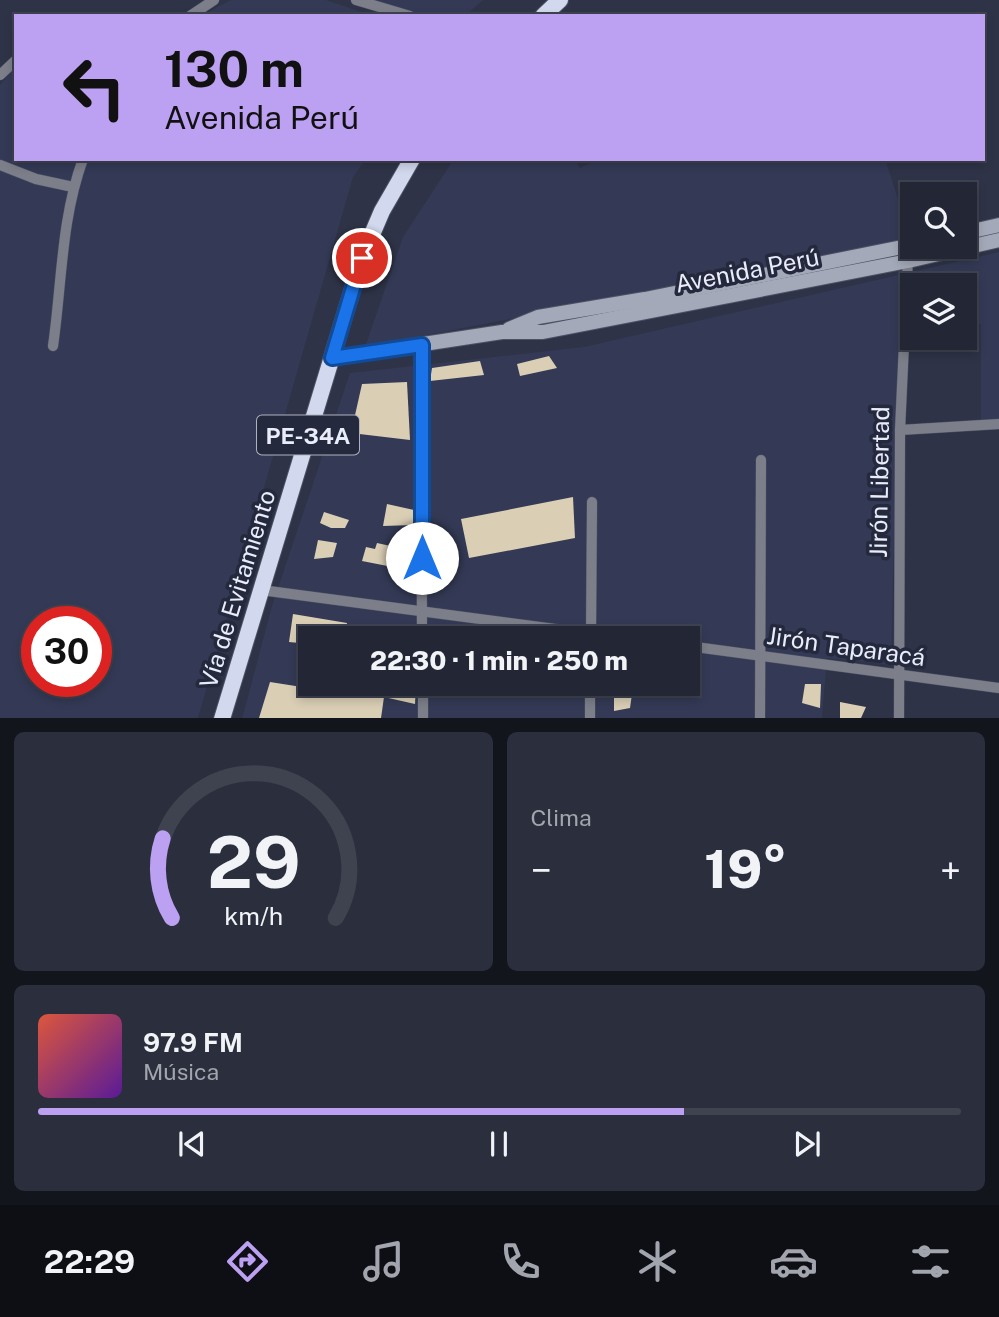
<!DOCTYPE html>
<html lang="es">
<meta charset="utf-8">
<style>
body{margin:0;font-family:"Public Sans",sans-serif;background:#2a2e3d;color:#f1f3f6;height:100vh;display:flex;flex-direction:column;font-size:26px;white-space:nowrap}
*{box-sizing:border-box;margin:0}
p{font-size:23px;color:#a2a5ad}
.icon{flex:none;width:38px;height:38px;fill:none;stroke:currentColor;stroke-width:2;stroke-linecap:round;stroke-linejoin:round}
.map{position:relative;height:718px;overflow:hidden}
.details{display:flex;flex-direction:column;gap:14px;padding:14px;background:#13151d;flex:1}
.details>*{flex:none}
.top-card{position:absolute;left:14px;top:14px;width:971px;height:147px;border-radius:0px;box-shadow:0 4px 10px #0003,0 0 0 2px #3f4350;background:#bca0f2;color:#111;overflow:hidden}
.fabs{position:absolute;left:900px;top:182px;display:grid;gap:14px}
.fabs a{display:grid;place-items:center;width:77px;height:77px;border-radius:0px;background:#222635;box-shadow:0 4px 10px #0003,0 0 0 2px #3f4350;font-size:35px}
.speed{position:absolute;left:21px;top:606px;display:flex;gap:14px;font-size:35px;font-weight:700;text-align:center}
.speed>*{display:grid;place-content:center;width:91px;height:91px;border-radius:50%;background:#222635;box-shadow:0 4px 10px #0003,0 0 0 2px #3f4350;line-height:1}
.speed .limit{border:10px solid #d22;background:#fff;color:#111}
.pin{position:absolute;display:grid;place-items:center;width:60px;height:60px;color:#fff;margin:-30px;border:4px solid #fff;border-radius:50%;box-shadow:0 2px 7px #0007}
.me{position:absolute;width:77px;margin:-38px;rotate:0deg;stroke-linejoin:round;filter:drop-shadow(0 0 5px #0008)}
.turn{display:flex;align-items:center;gap:24px;height:147px;padding:0 35px;font-size:32px}
.turn .icon{width:91px;height:91px;stroke-width:2.5}
.turn b{display:block;font-size:49px;line-height:60px}
.big{font-size:52px;font-weight:800;line-height:1.1}
.details .widget{flex:1;display:flex;flex-direction:column;justify-content:center;gap:10px;min-width:0;padding:0 24px;border-radius:10px;background:#2a2e3d}
.details .dial{align-items:center;gap:0}
.dial svg{height:182px;overflow:visible;fill:none;stroke:#3f4350;stroke-width:7;stroke-linecap:round;text-anchor:middle}
.dial text{fill:#f1f3f6;stroke:none}
.song{display:flex;align-items:center;gap:21px}
.cover{width:84px;height:84px;border-radius:10px;background:linear-gradient(135deg,hsl(10 70% 55%),hsl(270 70% 35%))}
.played{height:7px;border-radius:4px;background:linear-gradient(90deg,#bca0f2 70%,#3f4350 70%)}
.keys{display:flex;justify-content:space-around;direction:ltr}
.heat{display:flex;justify-content:space-between;align-items:center;font-size:38px;direction:ltr}
.details .tiles{flex:1;display:grid;gap:14px;grid-template-columns:1fr 1fr}
.widget:last-child{grid-column:span 2}
.trip{position:absolute;left:298px;top:626px;width:402px;height:70px;border-radius:0px;background:#222635;box-shadow:0 4px 10px #0003,0 0 0 2px #3f4350;font-weight:800;line-height:70px;text-align:center}
.dock{display:flex;height:112px;justify-content:space-around;align-items:center;background:#0e0f15;color:#a2a5ad}
.dock .icon{width:49px;height:49px}
.dock .selected{color:#bca0f2}
.dock b{font-size:32px;color:#f1f3f6}
.map>svg:first-child{display:block}
</style>
<div class="map">
<svg width="999" height="719" viewBox="0 0 999 719">
<rect width="100%" height="100%" fill="#2e3347"/>
<g fill="#343a55" fill-rule="evenodd">
<path d="M 231,0 L 326,0 L 373,16 L 201,16 Z"/>
<path d="M 368,0 L 483,0 L 465,16 L 426,16 Z"/>
<path d="M 16,66 L 16,159 L 366,159 L 353,177 L 198,718 L 0,718 L 0,85 ZM 37,621 L 96,621 L 96,681 L 37,681 Z"/>
<path d="M 454,159 L 575,159 L 580,168 L 598,159 L 885,159 L 912,241 L 365,347 L 403,237 Z"/>
<path d="M 999,252 L 999,423 L 981,424 L 981,324 L 964,324 L 964,285 L 912,285 L 912,325 L 899,326 L 891,665 L 827,658 L 822,718 L 242,719 L 272,606 L 350,373 L 584,347 ZM 310,639 L 688,639 L 688,684 L 310,684 Z"/>
</g>
<g fill="#daceb5">
<path d="M 549,356 L 557,368 L 520,376 L 517,364 Z"/>
<path d="M 480,361 L 484,375 L 430,381 L 432,368 Z"/>
<path d="M 407,382 L 410,440 L 351,433 L 362,384 Z"/>
<path d="M 573,497 L 575,538 L 469,558 L 461,519 Z"/>
<path d="M 387,504 L 414,510 L 414,525 L 383,526 Z"/>
<path d="M 324,512 L 349,520 L 345,528 L 331,528 L 320,523 Z"/>
<path d="M 318,540 L 337,543 L 333,557 L 314,559 Z"/>
<path d="M 377,543 L 413,551 L 413,571 L 362,561 L 366,547 L 375,549 Z"/>
<path d="M 293,614 L 347,623 L 345,639 L 310,639 L 310,644 L 289,642 Z"/>
<path d="M 270,682 L 340,693 L 384,697 L 381,718 L 259,718 Z"/>
<path d="M 381,684 L 416,684 L 415,704 L 384,697 Z"/>
<path d="M 805,684 L 821,684 L 820,708 L 802,703 Z"/>
<path d="M 614,685 L 633,687 L 630,708 L 614,711 Z"/>
<path d="M 840,702 L 866,707 L 861,718 L 840,718 Z"/>
</g>
<g fill="none" stroke-linecap="round" stroke-linejoin="round">
<defs>
<g id="minor">
<path d="M 356,0 L 410,16"/>
<path d="M 190,16 L 214,0"/>
<path d="M 0,75 L 16,60"/>
<path d="M 0,165 L 36,179 L 73,187"/>
<path d="M 421,345 L 422,639"/>
<path d="M 53,346 C 62,283 61,219 83,159"/>
<path d="M 900,430 L 999,424"/>
<path d="M 261,590 L 631,639"/>
<path d="M 591,638 L 592,502"/>
<path d="M 688,646 L 999,688"/>
<path d="M 423,684 L 423,719"/>
<path d="M 590,719 L 590,684"/>
<path d="M 760,719 L 761,460"/>
<path d="M 899,719 L 900,430 L 908,257"/>
</g>
<g id="secondary">
<path d="M 964,233 L 999,225"/>
<path d="M 509,329 L 538,317 L 645,299 L 912,245"/>
<path d="M 332,358 L 502,332 L 543,332 L 908,261 L 999,240"/>
</g>
<g id="trunk">
<path d="M 543,16 L 560,0"/>
<path d="M 222,719 L 362,258 L 382,211 L 412,159"/>
</g>
</defs>
<use href="#minor" stroke="#4c5164" stroke-width="11"/>
<use href="#secondary" stroke="#4c5164" stroke-width="16"/>
<use href="#trunk" stroke="#4c5164" stroke-width="18"/>
<use href="#minor" stroke="#7c7f89" stroke-width="10"/>
<use href="#secondary" stroke="#a4a9b9" stroke-width="14"/>
<use href="#trunk" stroke="#d2d8ed" stroke-width="16"/>
</g>
<g fill="none" stroke-linecap="round" stroke-linejoin="round">
<defs>
<path id="route" d="M 362,258 L 332,358 L 422,345 L 422,558"/>
</defs>
<use href="#route" stroke="#114b97" stroke-width="18"/>
<use href="#route" stroke="#1a73e8" stroke-width="12"/>
</g>
<g text-anchor="middle" dominant-baseline="central" stroke-width="7" stroke-linejoin="round" paint-order="stroke">
<rect fill="#25293d" stroke="#aeb2c1" stroke-width="2" x="257" y="415.5" width="102" height="39" rx="5"/>
<g font-size="23" font-weight="bold" fill="#e9edfa">
<text x="308" y="435">PE-34A</text>
</g>
<g font-size="24" fill="#e9edfa" stroke="#25293d">
<text transform="translate(747 270) rotate(-11)">Avenida Perú</text>
<text transform="translate(879 482) rotate(-89)">Jirón Libertad</text>
<text transform="translate(237 589) rotate(-73)">Vía de Evitamiento</text>
<text transform="translate(846 646) rotate(8)">Jirón Taparacá</text>
</g>
</g>
</svg>
<div class="fabs">
<a><svg class="icon" aria-label="search" viewBox="0 0 24 24"><circle cx="10" cy="10" r="6"/><path d="M15 15l6 6"/></svg></a>
<a><svg class="icon" aria-label="layers" viewBox="0 0 24 24"><path d="M12 4l9 5-9 5-9-5zM3 14l9 5 9-5"/></svg></a>
</div>
<div class="speed"><div class="limit">30</div></div>
<div class="pin" style="left:362px;top:258px;background:#d93025"><svg class="icon" aria-label="arrive" viewBox="0 0 24 24"><path d="M6 21V4h12l-3 4 3 4H6"/></svg></div>
<svg class="me" style="left:422px;top:558px" viewBox="-20 -20 40 40"><circle r="19" fill="#fff"/><path d="M0-13L10 11 0 6-10 11z" fill="#1a73e8"/></svg>
<div class="trip">22:30 · 1 min · 250 m</div>
<div class="top-card">
<div class="turn"><svg class="icon" aria-label="left" viewBox="0 0 24 24"><path d="M17 20v-9H6M10 6l-5 5 5 5"/></svg><div><b>130 m</b>Avenida Perú</div></div>
</div>
</div>
<section class="details">
<div class="tiles">
<div class="widget dial"><svg viewBox="0 0 100 80">
<path d="M14 69A42 42 0 1 1 86 69"/>
<path d="M14 69A42 42 0 0 1 10 34" stroke="#bca0f2"/>
<text x="50" y="56" font-size="32" font-weight="700">29</text>
<text x="50" y="72" font-size="11">km/h</text>
</svg></div>
<div class="widget"><p>Clima</p>
<div class="heat"><a>−</a><b class="big">19°</b><a>+</a></div>
</div>
<div class="widget">
<div class="song"><i class="cover"></i><div><b>97.9 FM</b><p>Música</p></div></div>
<div class="played"></div>
<div class="keys"><svg class="icon" aria-label="previous" viewBox="0 0 24 24"><path d="M18 5L8 12l10 7zM5 5v14"/></svg><svg class="icon" aria-label="pause" viewBox="0 0 24 24"><path d="M8 5v14M16 5v14"/></svg><svg class="icon" aria-label="next" viewBox="0 0 24 24"><path d="M6 5l10 7-10 7zM19 5v14"/></svg></div>
</div>
</div>
</section>
<nav class="dock">
<b>22:29</b>
<svg class="icon selected" aria-label="directions" viewBox="0 0 24 24"><path d="M12 3l9 9-9 9-9-9zM9 14v-3h6M13 9l2 2-2 2"/></svg>
<svg class="icon" aria-label="music" viewBox="0 0 24 24"><path d="M9 18V5l10-2v13"/><circle cx="6" cy="18" r="3"/><circle cx="16" cy="16" r="3"/></svg>
<svg class="icon" aria-label="phone" viewBox="0 0 24 24"><path d="M5 4h4l2 5-3 2q2 4 5 5l2-3 5 2v4C11 20 4 13 5 4z"/></svg>
<svg class="icon" aria-label="climate" viewBox="0 0 24 24"><path d="M12 3v18M4 7l16 10M4 17L20 7"/></svg>
<svg class="icon" aria-label="car" viewBox="0 0 24 24"><path d="M5 17H2v-5l4-1 3-4h7l3 4 3 1v5h-3M9 17h6M6 11h13"/><circle cx="7" cy="17" r="2"/><circle cx="17" cy="17" r="2"/></svg>
<svg class="icon" aria-label="filters" viewBox="0 0 24 24"><path d="M4 7h16M4 17h16"/><circle cx="9" cy="7" r="2"/><circle cx="15" cy="17" r="2"/></svg>
</nav>
